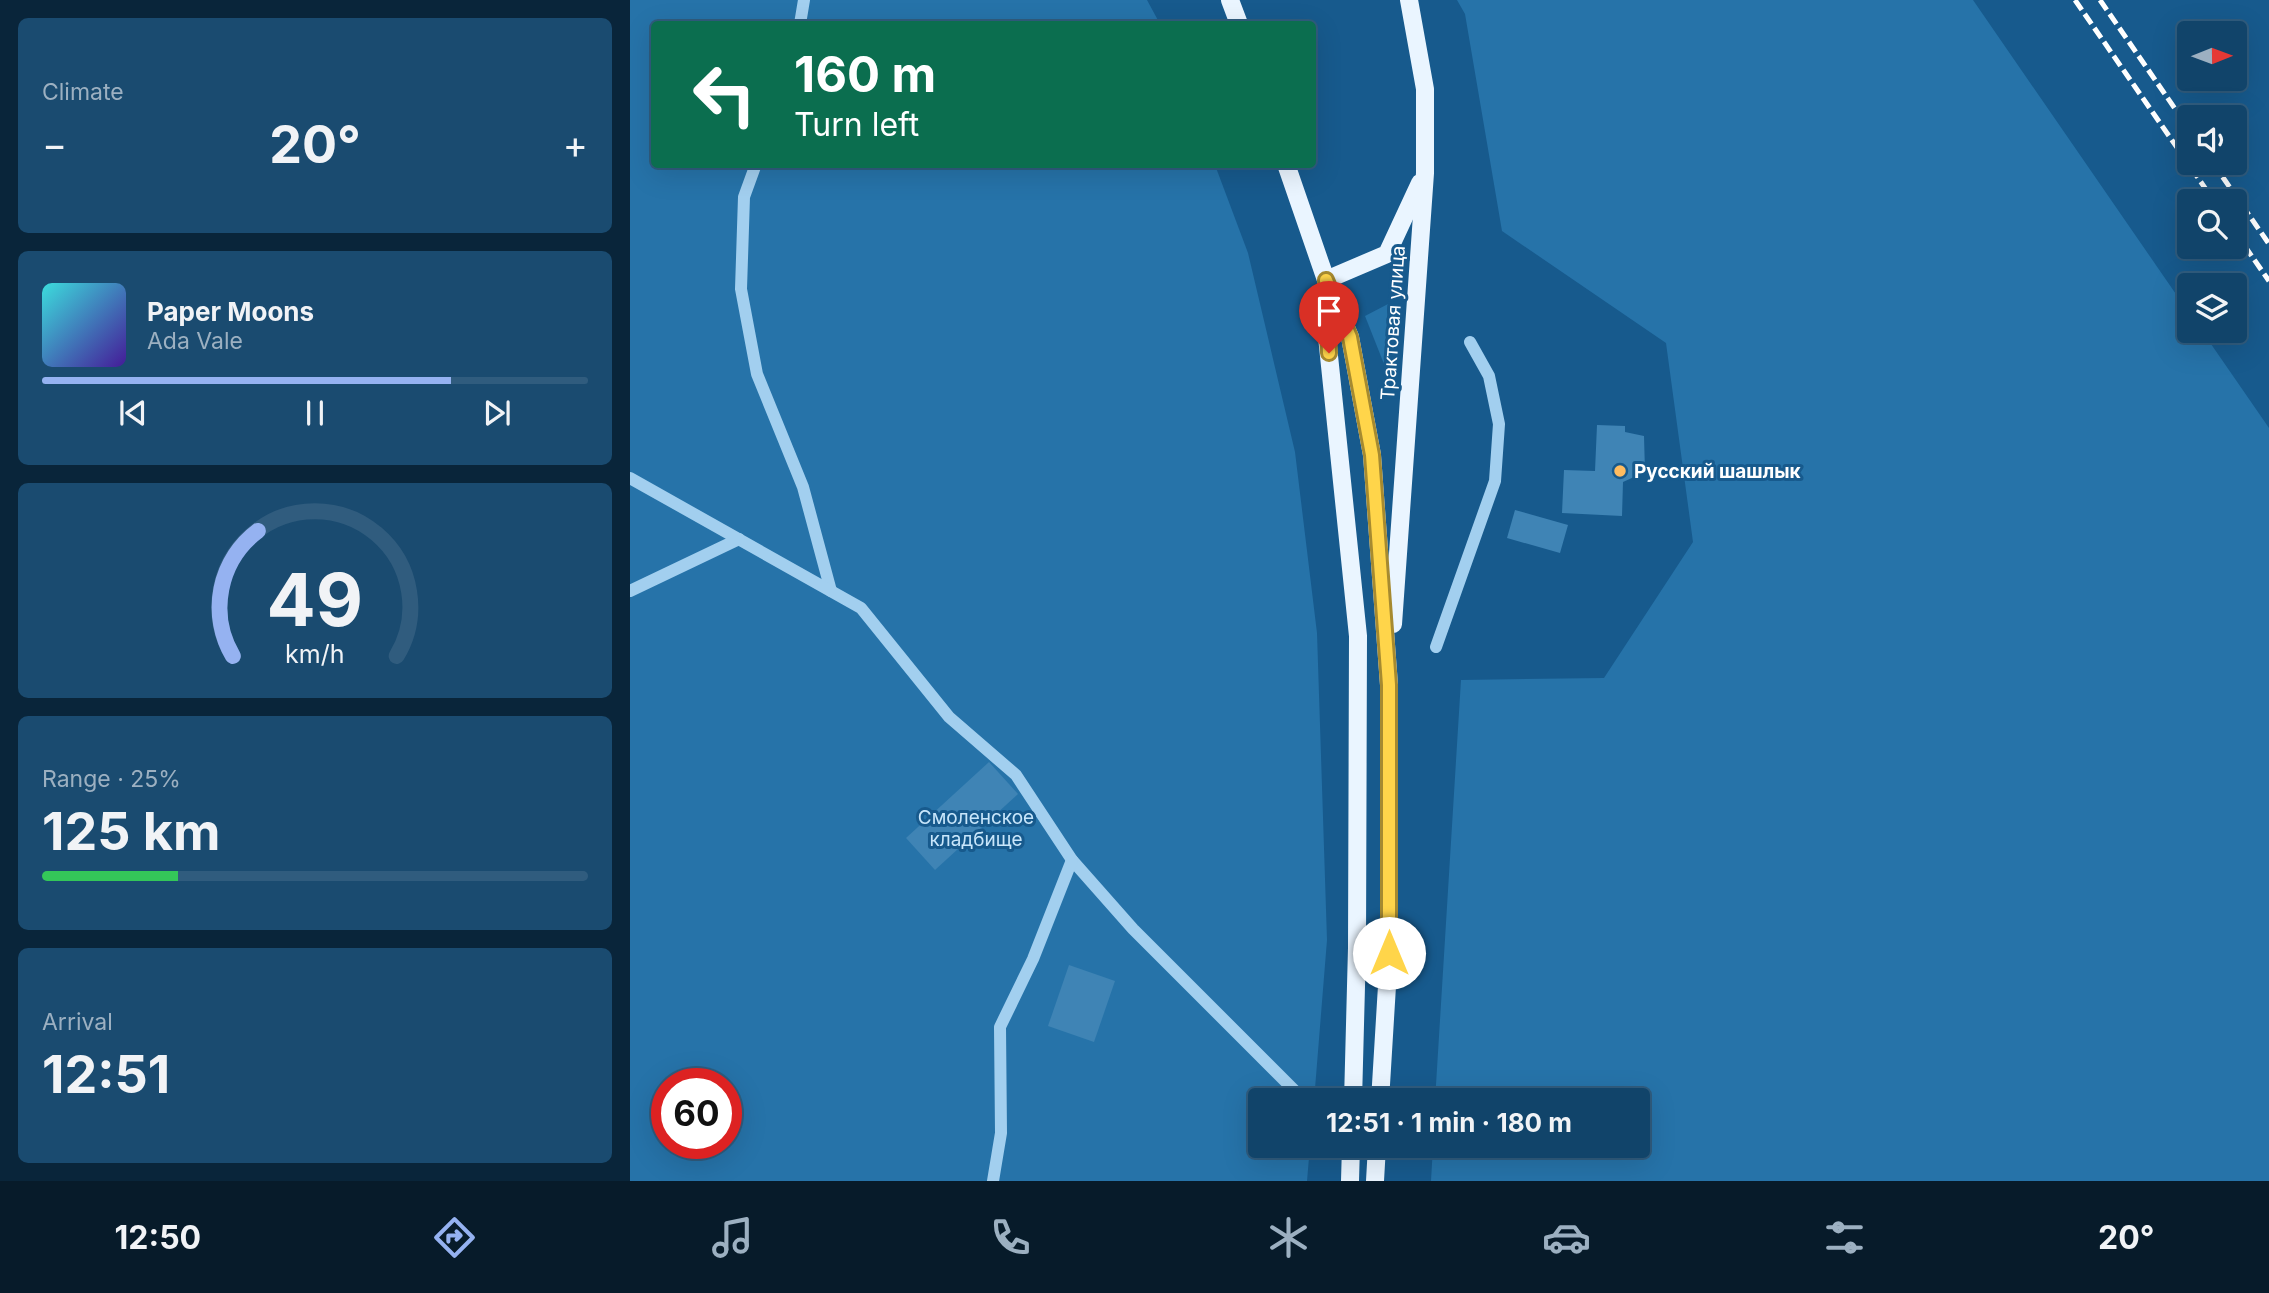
<!DOCTYPE html>
<meta charset="utf-8">
<style>
body{margin:0;font-family:Inter,sans-serif;background:#1a4b70;color:#f1f3f6;height:100vh;display:flex;flex-direction:column;font-size:26px;white-space:nowrap}
*{box-sizing:border-box;margin:0}
p{font-size:23px;color:#9cb0c1}
.icon{flex:none;width:38px;height:38px;fill:none;stroke:currentColor;stroke-width:2;stroke-linecap:round;stroke-linejoin:round}
.map{position:relative;flex:1;overflow:hidden}
.panel{display:flex;flex-direction:column;gap:18px;padding:18px;background:#09253a;width:630px}
.panel>*{flex:none}
.guide{position:absolute;left:21px;top:21px;width:665px;height:147px;border-radius:7px;box-shadow:0 7px 28px #0002,0 0 0 2px #305c7e;background:#0b6e4f;color:#fff;overflow:hidden}
.needle{width:46px;rotate:89deg}
.controls{position:absolute;left:1547px;top:21px;display:grid;gap:14px}
.controls a{display:grid;place-items:center;width:70px;height:70px;border-radius:7px;background:#11446a;box-shadow:0 7px 28px #0002,0 0 0 2px #305c7e;font-size:35px}
.speed{position:absolute;left:21px;top:1068px;display:flex;gap:14px;font-size:35px;font-weight:700;text-align:center}
.speed>*{display:grid;place-content:center;width:91px;height:91px;border-radius:50%;background:#11446a;box-shadow:0 7px 28px #0002,0 0 0 2px #305c7e;line-height:1}
.speed .limit{border:10px solid #d22;background:#fff;color:#111}
.pin{position:absolute;display:grid;place-items:center;width:60px;height:60px;color:#fff;margin:-72px -30px;border-radius:50% 50% 50% 0;rotate:-45deg;box-shadow:0 0 7px #0007}
.pin .icon{rotate:45deg}
.me{position:absolute;width:77px;margin:-38px;rotate:0deg;stroke-linejoin:round;filter:drop-shadow(0 0 5px #0008)}
.turn{display:flex;align-items:center;gap:24px;height:147px;padding:0 28px;font-size:32px}
.turn .icon{width:91px;height:91px;stroke-width:2.5}
.turn b{display:block;font-size:49px;line-height:60px}
.big{font-size:52px;font-weight:700;line-height:1.1}
.panel .widget{flex:1;display:flex;flex-direction:column;justify-content:center;gap:10px;min-width:0;padding:0 24px;border-radius:10px;background:#1a4b70}
.panel .dial{align-items:center;gap:0}
.dial svg{height:182px;overflow:visible;fill:none;stroke:#305c7e;stroke-width:7;stroke-linecap:round;text-anchor:middle}
.dial text{fill:#f1f3f6;stroke:none}
.song{display:flex;align-items:center;gap:21px}
.cover{width:84px;height:84px;border-radius:10px;background:linear-gradient(135deg,hsl(180 70% 55%),hsl(260 70% 35%))}
.played{height:7px;border-radius:4px;background:linear-gradient(90deg,#95b2f1 75%,#305c7e 75%)}
.keys{display:flex;justify-content:space-around;direction:ltr}
.heat{display:flex;justify-content:space-between;align-items:center;font-size:38px;direction:ltr}
.charge{height:10px;border-radius:5px;background:linear-gradient(90deg,#34c759 25%,#305c7e 0)}
.trip{position:absolute;left:618px;top:1088px;width:402px;height:70px;border-radius:7px;background:#11446a;box-shadow:0 7px 28px #0002,0 0 0 2px #305c7e;font-weight:700;line-height:70px;text-align:center}
.dock{display:flex;height:112px;justify-content:space-around;align-items:center;background:#071b2a;color:#9cb0c1}
.dock .icon{width:49px;height:49px}
.dock .on{color:#95b2f1}
.dock b{font-size:32px;color:#f1f3f6}
main{display:flex;flex:1;min-height:0}
.map>svg:first-child{display:block}
</style>
<main>
<section class="panel">
<div class="widget"><p>Climate</p>
<div class="heat"><a>−</a><b class="big">20°</b><a>+</a></div>
</div>
<div class="widget">
<div class="song"><i class="cover"></i><div><b>Paper Moons</b><p>Ada Vale</p></div></div>
<div class="played"></div>
<div class="keys"><svg class="icon" aria-label="previous" viewBox="0 0 24 24"><path d="M18 5L8 12l10 7zM5 5v14"/></svg><svg class="icon" aria-label="pause" viewBox="0 0 24 24"><path d="M8 5v14M16 5v14"/></svg><svg class="icon" aria-label="next" viewBox="0 0 24 24"><path d="M6 5l10 7-10 7zM19 5v14"/></svg></div>
</div>
<div class="widget dial"><svg viewBox="0 0 100 80">
<path d="M14 69A42 42 0 1 1 86 69"/>
<path d="M14 69A42 42 0 0 1 25 14" stroke="#95b2f1"/>
<text x="50" y="56" font-size="32" font-weight="700">49</text>
<text x="50" y="72" font-size="11">km/h</text>
</svg></div>
<div class="widget"><p>Range · 25%</p><b class="big">125 km</b><div class="charge"></div></div>
<div class="widget"><p>Arrival</p><b class="big">12:51</b></div>
</section>
<div class="map">
<svg width="1639" height="1181" viewBox="0 0 1639 1181">
<rect width="100%" height="100%" fill="#175a8d"/>
<g fill="#2673a9" fill-rule="evenodd">
<path d="M 0,0 L 517,0 L 530,24 L 24,24 L 24,164 L 585,165 L 618,253 L 665,452 L 687,633 L 697,940 L 684,1101 L 630,1101 L 630,1146 L 680,1146 L 677,1181 L 0,1181 ZM 37,1083 L 96,1083 L 96,1143 L 37,1143 Z"/>
<path d="M 827,0 L 1343,0 L 1559,313 L 1559,331 L 1572,331 L 1639,428 L 1639,1181 L 801,1181 L 803,1146 L 1008,1146 L 1008,1101 L 805,1101 L 831,680 L 974,678 L 1063,542 L 1036,343 L 872,231 L 835,14 Z"/>
<path d="M 758,304 L 754,364 L 735,316 Z"/>
</g>
<g fill="#3f84b5">
<path d="M 967,425 L 995,426 L 995,432 L 1014,436 L 1015,472 L 993,482 L 992,516 L 932,513 L 934,470 L 965,471 Z"/>
<path d="M 885,510 L 938,525 L 930,553 L 877,538 Z"/>
<path d="M 359,762 L 388,794 L 305,870 L 276,838 Z"/>
<path d="M 439,965 L 485,981 L 464,1042 L 418,1026 Z"/>
</g>
<g fill="none" stroke-linecap="round" stroke-linejoin="round">
<g stroke="#a2cfef" stroke-width="12">
<path d="M 170,24 L 174,0"/>
<path d="M 126,164 L 114,197 L 111,289 L 127,374 L 173,487 L 201,591"/>
<path d="M 0,478 L 231,608 L 319,717 L 386,775 L 442,860 L 503,929 L 675,1101"/>
<path d="M 0,591 L 109,539"/>
<path d="M 806,647 L 865,481 L 869,424 L 859,376 L 840,342"/>
<path d="M 719,1146 L 747,1156"/>
<path d="M 363,1181 L 371,1133 L 370,1027 L 403,959 L 442,860"/>
</g>
<g stroke="#eaf5ff" stroke-width="18">
<path d="M 600,0 L 609,24"/>
<path d="M 656,164 L 696,280 L 720,337 L 742,455 L 759,685 L 759,953 L 750,1101"/>
<path d="M 696,280 L 757,254 L 790,183"/>
<path d="M 696,291 L 696,327 L 728,636 L 727,948 L 723,1101"/>
<path d="M 763,624 L 795,173 L 795,89 L 779,0"/>
<path d="M 720,1181 L 721,1146"/>
<path d="M 745,1181 L 747,1146"/>
</g>
<g stroke="#fff" stroke-width="5" stroke-dasharray="12 5" stroke-linecap="butt">
<path d="M 1445,0 L 1584,201"/>
<path d="M 1470,0 L 1559,129"/>
<path d="M 1583,163 L 1639,244"/>
<path d="M 1605,232 L 1639,281"/>
</g>
</g>
<g fill="none" stroke-linecap="round" stroke-linejoin="round">
<defs>
<path id="route" d="M 699,353 L 696,280 L 720,337 L 742,455 L 759,685 L 759,953"/>
</defs>
<use href="#route" stroke="#a68a30" stroke-width="18"/>
<use href="#route" stroke="#ffd54a" stroke-width="12"/>
</g>
<circle fill="#ffbc60" stroke="#175a8d" stroke-width="2.5" cx="990" cy="471" r="7"/>
<g text-anchor="middle" dominant-baseline="central" stroke-width="6" stroke-linejoin="round" paint-order="stroke">
<g font-size="19" fill="#fff" stroke="#175a8d">
<text transform="translate(763 323) rotate(-86)">Трактовая улица</text>
</g>
<g font-size="19" font-weight="bold" fill="#fff" stroke="#175a8d" text-anchor="start">
<text x="1004" y="471">Русский шашлык</text>
</g>
<g font-size="19" fill="#c8e6fb" stroke="#175a8d">
<text x="346" y="817">Смоленское<tspan x="346" dy="22">кладбище</tspan></text>
</g>
</g>
</svg>
<div class="controls">
<a><svg class="needle" viewBox="-14 -14 28 28"><path d="M0-13l5 13h-10z" fill="#e53935"/><path d="M0 13l5-13h-10z" fill="#9cb0c1"/></svg></a>
<a><svg class="icon" aria-label="sound" viewBox="0 0 24 24"><path d="M4 9h4l5-4v14l-5-4H4zM17 9q2 3 0 6"/></svg></a>
<a><svg class="icon" aria-label="search" viewBox="0 0 24 24"><circle cx="10" cy="10" r="6"/><path d="M15 15l6 6"/></svg></a>
<a><svg class="icon" aria-label="layers" viewBox="0 0 24 24"><path d="M12 4l9 5-9 5-9-5zM3 14l9 5 9-5"/></svg></a>
</div>
<div class="speed"><div class="limit">60</div></div>
<div class="pin" style="left:699px;top:353px;background:#d93025"><svg class="icon" aria-label="arrive" viewBox="0 0 24 24"><path d="M6 21V4h12l-3 4 3 4H6"/></svg></div>
<svg class="me" style="left:759px;top:953px" viewBox="-20 -20 40 40"><circle r="19" fill="#fff"/><path d="M0-13L10 11 0 6-10 11z" fill="#ffd54a"/></svg>
<div class="trip">12:51 · 1 min · 180 m</div>
<div class="guide">
<div class="turn"><svg class="icon" aria-label="left" viewBox="0 0 24 24"><path d="M17 20v-9H6M10 6l-5 5 5 5"/></svg><div><b>160 m</b>Turn left</div></div>
</div>
</div>
</main>
<nav class="dock">
<b>12:50</b>
<svg class="icon on" aria-label="directions" viewBox="0 0 24 24"><path d="M12 3l9 9-9 9-9-9zM9 14v-3h6M13 9l2 2-2 2"/></svg>
<svg class="icon" aria-label="music" viewBox="0 0 24 24"><path d="M9 18V5l10-2v13"/><circle cx="6" cy="18" r="3"/><circle cx="16" cy="16" r="3"/></svg>
<svg class="icon" aria-label="phone" viewBox="0 0 24 24"><path d="M5 4h4l2 5-3 2q2 4 5 5l2-3 5 2v4C11 20 4 13 5 4z"/></svg>
<svg class="icon" aria-label="climate" viewBox="0 0 24 24"><path d="M12 3v18M4 7l16 10M4 17L20 7"/></svg>
<svg class="icon" aria-label="car" viewBox="0 0 24 24"><path d="M5 17H2v-5l4-1 3-4h7l3 4 3 1v5h-3M9 17h6M6 11h13"/><circle cx="7" cy="17" r="2"/><circle cx="17" cy="17" r="2"/></svg>
<svg class="icon" aria-label="filters" viewBox="0 0 24 24"><path d="M4 7h16M4 17h16"/><circle cx="9" cy="7" r="2"/><circle cx="15" cy="17" r="2"/></svg>
<b>20°</b>
</nav>
